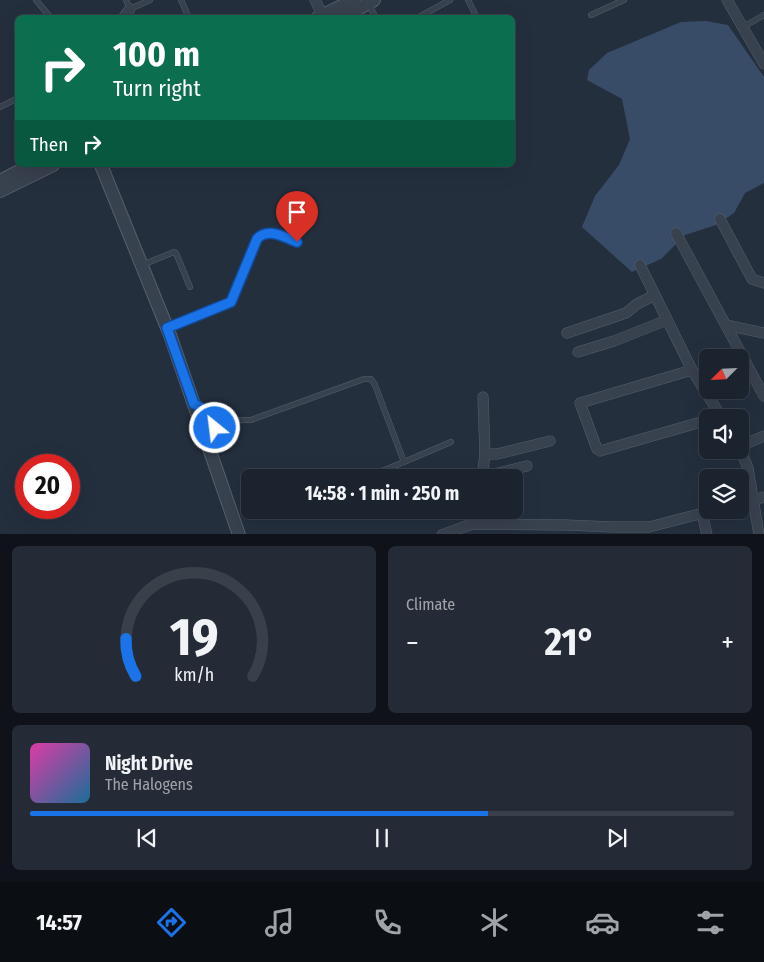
<!DOCTYPE html>
<meta charset="utf-8">
<style>
body{margin:0;font-family:"Fira Sans Condensed",sans-serif;background:#242b36;color:#f1f3f6;height:100vh;display:flex;flex-direction:column;font-size:19px;white-space:nowrap}
*{box-sizing:border-box;margin:0}
p{font-size:16px;color:#a0a4aa}
.icon{flex:none;width:28px;height:28px;fill:none;stroke:currentColor;stroke-width:2;stroke-linecap:round;stroke-linejoin:round}
.map{position:relative;height:534px;overflow:hidden}
.sheet{display:flex;flex-direction:column;gap:12px;padding:12px;background:#0f1319;flex:1}
.sheet>*{flex:none}
.top-card{position:absolute;left:15px;top:15px;width:500px;height:152px;border-radius:8px;box-shadow:0 5px 20px #0002,0 0 0 1px #39404a;background:#0b6e4f;color:#fff;overflow:hidden}
.needle{width:32px;rotate:246deg}
.fabs{position:absolute;left:699px;top:349px;display:grid;gap:10px}
.fabs a{display:grid;place-items:center;width:50px;height:50px;border-radius:8px;background:#1b232e;box-shadow:0 5px 20px #0002,0 0 0 1px #39404a;font-size:25px}
.speed{position:absolute;left:15px;top:454px;display:flex;gap:10px;font-size:25px;font-weight:700;text-align:center}
.speed>*{display:grid;place-content:center;width:65px;height:65px;border-radius:50%;background:#1b232e;box-shadow:0 5px 20px #0002,0 0 0 1px #39404a;line-height:1}
.speed .limit{border:8px solid #d22;background:#fff;color:#111}
.pin{position:absolute;display:grid;place-items:center;width:42px;height:42px;color:#fff;margin:-51px -21px;border-radius:50% 50% 50% 0;rotate:-45deg;box-shadow:0 0 5px #0007}
.pin .icon{rotate:45deg}
.me{position:absolute;width:55px;margin:-28px;rotate:331deg;stroke-linejoin:round;filter:drop-shadow(0 0 4px #0008)}
.turn{display:flex;align-items:center;gap:18px;height:105px;padding:0 15px;font-size:22px}
.turn .icon{width:65px;height:65px;stroke-width:2.5}
.turn b{display:block;font-size:35px;line-height:42px}
.then{display:flex;align-items:center;height:48px;padding:0 15px;background:#0003;gap:10px;font-size:19px}
.big{font-size:38px;font-weight:700;line-height:1.1}
.sheet .tile{flex:1;display:flex;flex-direction:column;justify-content:center;gap:8px;min-width:0;padding:0 18px;border-radius:8px;background:#242b36}
.sheet .dial{align-items:center;gap:0}
.dial svg{height:130px;overflow:visible;fill:none;stroke:#39404a;stroke-width:7;stroke-linecap:round;text-anchor:middle}
.dial text{fill:#f1f3f6;stroke:none}
.song{display:flex;align-items:center;gap:15px}
.cover{width:60px;height:60px;border-radius:8px;background:linear-gradient(135deg,hsl(320 70% 55%),hsl(200 70% 35%))}
.played{height:5px;border-radius:2px;background:linear-gradient(90deg,#1a73e8 65%,#39404a 65%)}
.keys{display:flex;justify-content:space-around;direction:ltr}
.heat{display:flex;justify-content:space-between;align-items:center;font-size:28px;direction:ltr}
.sheet .tiles{flex:1;display:grid;gap:12px;grid-template-columns:1fr 1fr}
.tile:last-child{grid-column:span 2}
.trip{position:absolute;left:241px;top:469px;width:282px;height:50px;border-radius:8px;background:#1b232e;box-shadow:0 5px 20px #0002,0 0 0 1px #39404a;font-weight:700;line-height:50px;text-align:center}
.dock{display:flex;height:80px;justify-content:space-around;align-items:center;background:#0b0e12;color:#a0a4aa}
.dock .icon{width:35px;height:35px}
.dock .selected{color:#1a73e8}
.dock b{font-size:22px;color:#f1f3f6}
.map>svg:first-child{display:block}
</style>
<div class="map">
<svg width="764" height="535" viewBox="0 0 764 535">
<rect width="100%" height="100%" fill="#242f3e"/>
<path fill="#394c67" d="M 706,21 L 728,25 L 764,77 L 764,183 L 745,193 L 734,213 L 716,225 L 685,235 L 661,259 L 632,272 L 582,227 L 595,196 L 619,165 L 630,139 L 622,99 L 587,80 L 589,70 L 607,53 L 681,22 Z"/>
<g fill="none" stroke-linecap="round" stroke-linejoin="round">
<defs>
<g id="service">
<path d="M 36,0 L 51,18"/>
<path d="M 126,0 L 130,9 L 150,0"/>
<path d="M 181,0 L 189,18"/>
<path d="M 468,0 L 477,18"/>
<path d="M 368,3 L 376,18"/>
<path d="M 591,15 L 624,0"/>
<path d="M 417,18 L 450,0"/>
<path d="M 743,27 L 764,15"/>
<path d="M 0,107 L 18,98"/>
<path d="M 142,265 L 174,252 L 176,253 L 190,287"/>
<path d="M 168,328 L 231,302 L 257,239 C 268,227 284,237 297,242"/>
<path d="M 197,406 L 228,420 L 251,420 L 364,379 L 371,379 L 375,385 L 404,462 L 365,478"/>
<path d="M 207,441 L 212,435 L 217,416"/>
<path d="M 404,462 L 451,442"/>
</g>
<g id="minor">
<path d="M 315,0 L 324,18"/>
<path d="M 727,0 L 764,64"/>
<path d="M 123,18 L 130,9"/>
<path d="M 720,219 L 752,279 L 764,283"/>
<path d="M 676,233 L 764,396"/>
<path d="M 640,265 L 692,370 L 722,418"/>
<path d="M 726,325 L 764,333"/>
<path d="M 567,333 L 626,313 L 637,304 L 655,295"/>
<path d="M 578,352 L 614,341 L 667,320"/>
<path d="M 692,370 L 580,403 L 597,449 L 600,451 L 708,420"/>
<path d="M 740,446 L 764,436"/>
<path d="M 740,449 L 748,468 L 759,535"/>
<path d="M 485,454 L 497,454 L 550,441"/>
<path d="M 483,475 L 499,473 L 527,466"/>
<path d="M 482,478 L 485,454 L 483,397"/>
<path d="M 740,504 L 764,497"/>
<path d="M 702,513 L 707,535"/>
<path d="M 472,524 L 478,510"/>
<path d="M 442,535 L 472,524 L 566,525 L 613,527 L 649,527 L 715,510"/>
</g>
<g id="tertiary">
<path d="M 317,18 L 354,0"/>
<path d="M 341,18 L 374,0"/>
<path d="M 101,165 L 170,335 L 239,535"/>
<path d="M 0,181 L 31,165"/>
<path d="M 0,191 L 53,165"/>
</g>
</defs>
<use href="#service" stroke="#565f6c" stroke-width="6"/>
<use href="#minor" stroke="#565f6c" stroke-width="11"/>
<use href="#tertiary" stroke="#565f6c" stroke-width="14"/>
<use href="#service" stroke="#38414e" stroke-width="5"/>
<use href="#minor" stroke="#38414e" stroke-width="10"/>
<use href="#tertiary" stroke="#38414e" stroke-width="12"/>
</g>
<g fill="none" stroke-linecap="round" stroke-linejoin="round">
<defs>
<path id="route" d="M 215,428 L 217,416 L 194,404 L 167,328 L 231,302 L 257,239 C 268,227 284,237 297,242"/>
</defs>
<use href="#route" stroke="#114b97" stroke-width="12"/>
<use href="#route" stroke="#1a73e8" stroke-width="9"/>
</g>
</svg>
<div class="fabs">
<a><svg class="needle" viewBox="-14 -14 28 28"><path d="M0-13l5 13h-10z" fill="#e53935"/><path d="M0 13l5-13h-10z" fill="#a0a4aa"/></svg></a>
<a><svg class="icon" aria-label="sound" viewBox="0 0 24 24"><path d="M4 9h4l5-4v14l-5-4H4zM17 9q2 3 0 6"/></svg></a>
<a><svg class="icon" aria-label="layers" viewBox="0 0 24 24"><path d="M12 4l9 5-9 5-9-5zM3 14l9 5 9-5"/></svg></a>
</div>
<div class="speed"><div class="limit">20</div></div>
<div class="pin" style="left:297px;top:242px;background:#d93025"><svg class="icon" aria-label="arrive" viewBox="0 0 24 24"><path d="M6 21V4h12l-3 4 3 4H6"/></svg></div>
<svg class="me" style="left:215px;top:428px" viewBox="-20 -20 40 40"><circle r="17" fill="#1a73e8" stroke="#fff" stroke-width="3"/><path d="M0-11L8 9 0 5-8 9z" fill="#fff"/></svg>
<div class="trip">14:58 · 1 min · 250 m</div>
<div class="top-card">
<div class="turn"><svg class="icon" aria-label="right" viewBox="0 0 24 24"><path d="M7 20v-9h11M14 6l5 5-5 5"/></svg><div><b>100 m</b>Turn right</div></div>
<div class="then">Then<svg class="icon" aria-label="right" viewBox="0 0 24 24"><path d="M7 20v-9h11M14 6l5 5-5 5"/></svg></div>
</div>
</div>
<section class="sheet">
<div class="tiles">
<div class="tile dial"><svg viewBox="0 0 100 80">
<path d="M14 69A42 42 0 1 1 86 69"/>
<path d="M14 69A42 42 0 0 1 8 46" stroke="#1a73e8"/>
<text x="50" y="56" font-size="32" font-weight="700">19</text>
<text x="50" y="72" font-size="11">km/h</text>
</svg></div>
<div class="tile"><p>Climate</p>
<div class="heat"><a>−</a><b class="big">21°</b><a>+</a></div>
</div>
<div class="tile">
<div class="song"><i class="cover"></i><div><b>Night Drive</b><p>The Halogens</p></div></div>
<div class="played"></div>
<div class="keys"><svg class="icon" aria-label="previous" viewBox="0 0 24 24"><path d="M18 5L8 12l10 7zM5 5v14"/></svg><svg class="icon" aria-label="pause" viewBox="0 0 24 24"><path d="M8 5v14M16 5v14"/></svg><svg class="icon" aria-label="next" viewBox="0 0 24 24"><path d="M6 5l10 7-10 7zM19 5v14"/></svg></div>
</div>
</div>
</section>
<nav class="dock">
<b>14:57</b>
<svg class="icon selected" aria-label="directions" viewBox="0 0 24 24"><path d="M12 3l9 9-9 9-9-9zM9 14v-3h6M13 9l2 2-2 2"/></svg>
<svg class="icon" aria-label="music" viewBox="0 0 24 24"><path d="M9 18V5l10-2v13"/><circle cx="6" cy="18" r="3"/><circle cx="16" cy="16" r="3"/></svg>
<svg class="icon" aria-label="phone" viewBox="0 0 24 24"><path d="M5 4h4l2 5-3 2q2 4 5 5l2-3 5 2v4C11 20 4 13 5 4z"/></svg>
<svg class="icon" aria-label="climate" viewBox="0 0 24 24"><path d="M12 3v18M4 7l16 10M4 17L20 7"/></svg>
<svg class="icon" aria-label="car" viewBox="0 0 24 24"><path d="M5 17H2v-5l4-1 3-4h7l3 4 3 1v5h-3M9 17h6M6 11h13"/><circle cx="7" cy="17" r="2"/><circle cx="17" cy="17" r="2"/></svg>
<svg class="icon" aria-label="filters" viewBox="0 0 24 24"><path d="M4 7h16M4 17h16"/><circle cx="9" cy="7" r="2"/><circle cx="15" cy="17" r="2"/></svg>
</nav>
